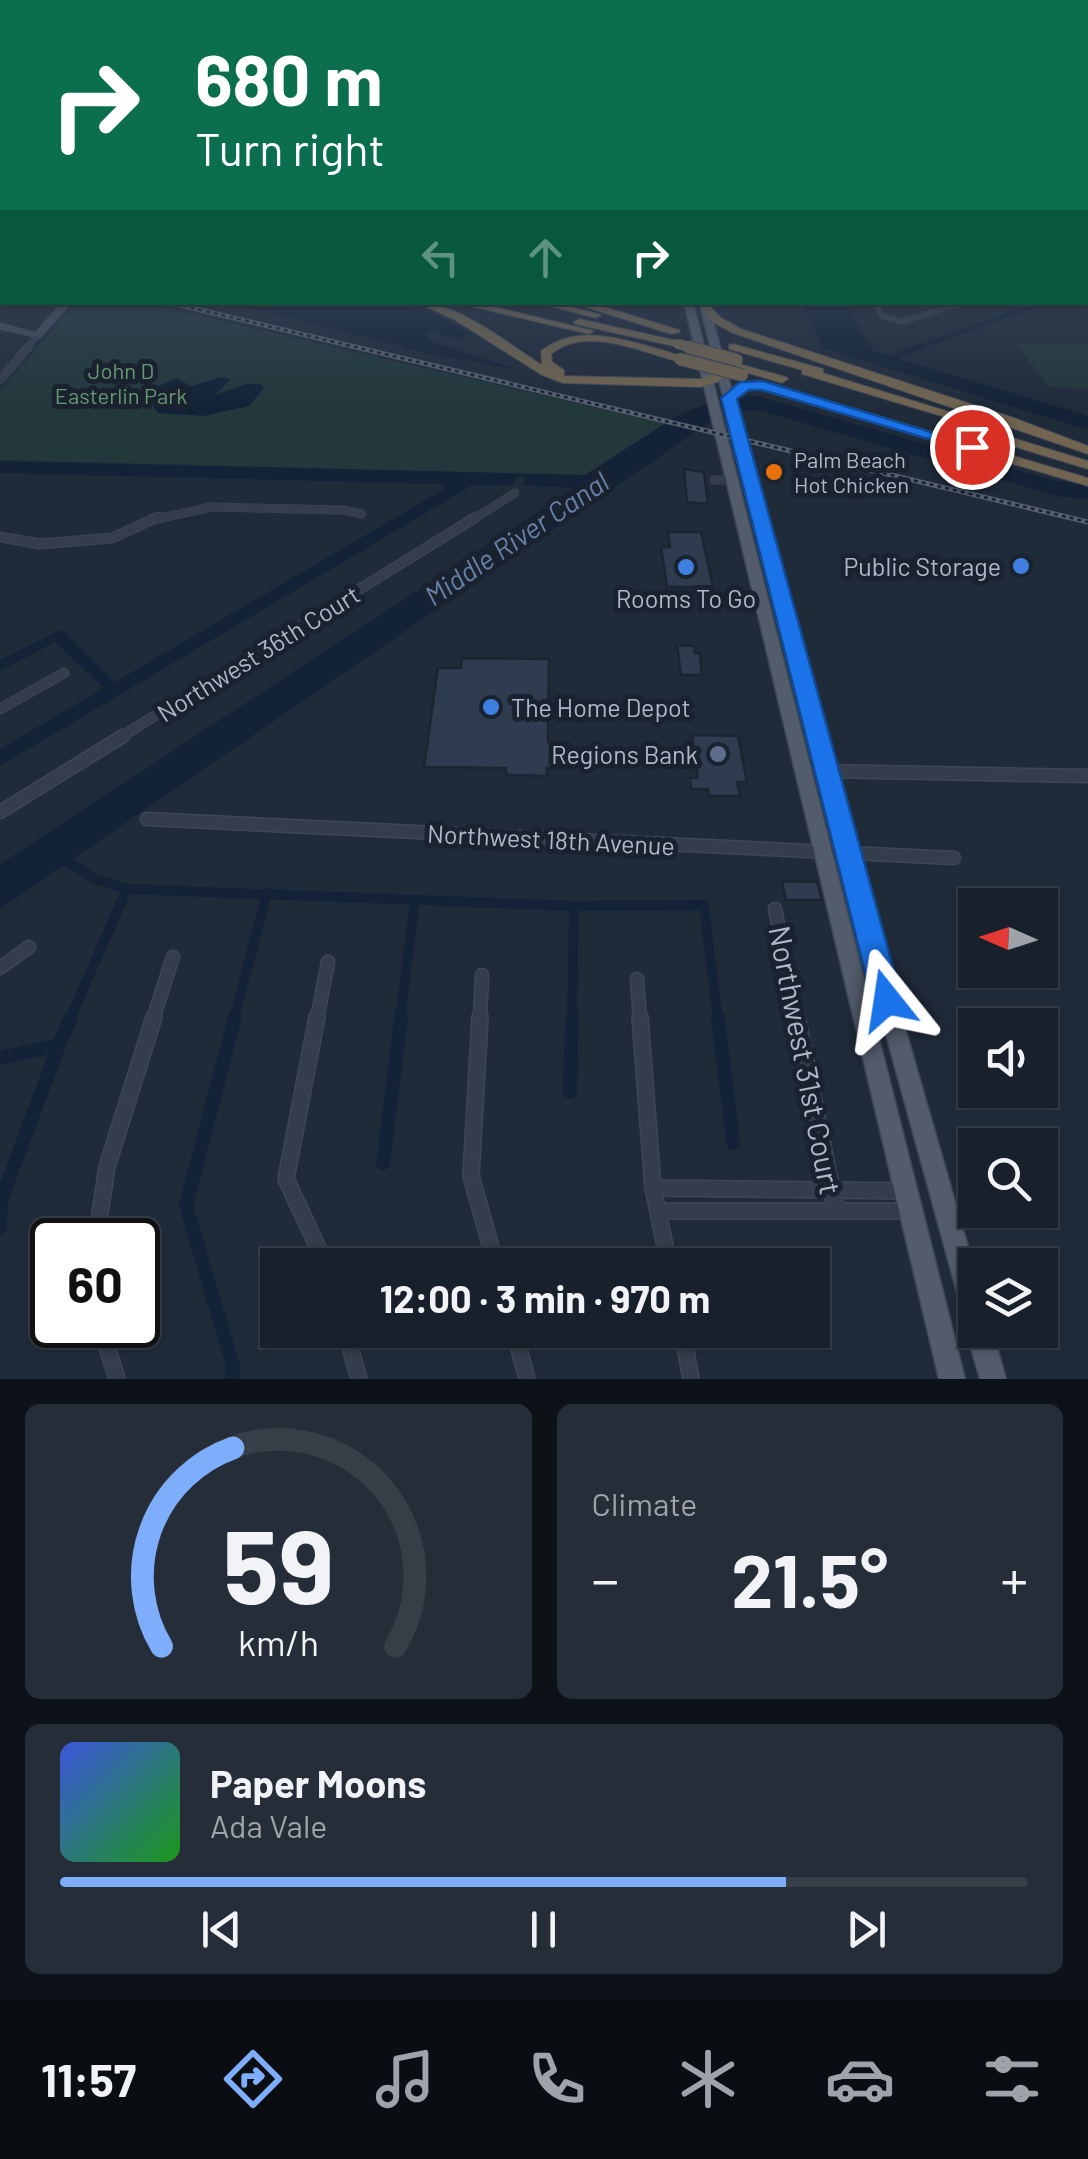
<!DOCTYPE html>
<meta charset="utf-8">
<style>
body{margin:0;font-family:Barlow,sans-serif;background:#252d38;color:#f1f3f6;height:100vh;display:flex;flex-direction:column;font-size:38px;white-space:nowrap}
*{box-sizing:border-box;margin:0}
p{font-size:32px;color:#9fa3a9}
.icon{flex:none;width:55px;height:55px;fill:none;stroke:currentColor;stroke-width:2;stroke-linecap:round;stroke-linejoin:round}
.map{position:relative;height:1379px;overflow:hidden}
.panel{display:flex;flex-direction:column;gap:25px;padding:25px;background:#0d1218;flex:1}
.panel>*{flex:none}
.top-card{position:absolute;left:0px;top:0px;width:1090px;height:305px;box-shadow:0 2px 8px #0004,0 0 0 2px #363e48;background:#0b6e4f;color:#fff;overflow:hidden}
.needle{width:65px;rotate:273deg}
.fabs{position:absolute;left:958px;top:888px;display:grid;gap:20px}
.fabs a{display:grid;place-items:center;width:100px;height:100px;border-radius:0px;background:#18202c;box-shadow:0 2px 8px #0004,0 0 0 2px #363e48;font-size:50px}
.speed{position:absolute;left:30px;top:1218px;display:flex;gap:20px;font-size:50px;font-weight:700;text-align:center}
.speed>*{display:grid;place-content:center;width:130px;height:130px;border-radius:50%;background:#18202c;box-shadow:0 2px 8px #0004,0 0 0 2px #363e48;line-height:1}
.speed .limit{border:5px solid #111;border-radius:15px;background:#fff;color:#111}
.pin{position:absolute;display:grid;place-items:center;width:85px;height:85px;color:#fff;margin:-42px;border:5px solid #fff;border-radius:50%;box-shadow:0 2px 10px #0007}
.me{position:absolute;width:110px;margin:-55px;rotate:345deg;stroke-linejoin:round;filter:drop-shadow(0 0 8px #0008)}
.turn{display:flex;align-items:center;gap:35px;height:210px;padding:0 30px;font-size:45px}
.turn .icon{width:130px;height:130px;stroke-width:2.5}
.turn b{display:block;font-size:70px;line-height:85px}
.lanes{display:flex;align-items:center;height:95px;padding:0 30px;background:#0003;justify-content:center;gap:50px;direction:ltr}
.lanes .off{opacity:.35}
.big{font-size:75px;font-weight:700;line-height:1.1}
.panel .card{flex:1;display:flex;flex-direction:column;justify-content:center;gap:15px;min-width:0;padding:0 35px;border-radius:15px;background:#252d38}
.panel .dial{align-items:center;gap:0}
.dial svg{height:260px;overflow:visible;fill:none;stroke:#363e48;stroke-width:7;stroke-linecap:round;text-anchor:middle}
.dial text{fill:#f1f3f6;stroke:none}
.song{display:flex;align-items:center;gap:30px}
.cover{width:120px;height:120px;border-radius:15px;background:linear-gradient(135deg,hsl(230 70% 55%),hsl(120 70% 35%))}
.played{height:10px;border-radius:5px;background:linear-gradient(90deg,#7eadfc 75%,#363e48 75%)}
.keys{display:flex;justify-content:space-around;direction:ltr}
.heat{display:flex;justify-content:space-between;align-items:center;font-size:55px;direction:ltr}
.panel .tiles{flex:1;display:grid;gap:25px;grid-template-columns:1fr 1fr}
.card:last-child{grid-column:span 2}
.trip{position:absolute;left:260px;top:1248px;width:570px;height:100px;border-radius:0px;background:#18202c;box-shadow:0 2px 8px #0004,0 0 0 2px #363e48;font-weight:700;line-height:100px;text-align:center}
.menu{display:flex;height:160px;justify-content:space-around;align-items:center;background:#0a0d12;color:#9fa3a9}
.menu .icon{width:70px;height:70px}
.menu .active{color:#7eadfc}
.menu b{font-size:45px;color:#f1f3f6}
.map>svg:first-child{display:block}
</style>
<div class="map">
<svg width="1088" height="1379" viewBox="0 0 1088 1379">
<rect width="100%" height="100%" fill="#202b3a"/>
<g fill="#22383b">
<path d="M 76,303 L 143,303 L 667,424 L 586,475 L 0,460 L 0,391 Z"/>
<path d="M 1016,343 L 1088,343 L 1088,388 L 1048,387 Z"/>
</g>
<g fill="#142238">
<path d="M 232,303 L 390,303 L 440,316 L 466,333 L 460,341 L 434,331 L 425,333 L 431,342 L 519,370 L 430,354 Z"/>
<path d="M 802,303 L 846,303 L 873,351 L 1088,416 L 1088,430 L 823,348 Z"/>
<path d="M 221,377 L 231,379 L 215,395 L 246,384 L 261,384 L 264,388 L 249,406 L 203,416 L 158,413 L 145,393 L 176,378 L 191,386 Z"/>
<path d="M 744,396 L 758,396 L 1055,481 L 1081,483 L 1088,474 L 1088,499 L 1061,497 L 761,411 L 742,410 L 710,422 L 0,909 L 0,864 L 574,488 L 523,485 L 525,477 L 517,477 L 512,485 L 471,486 L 0,766 L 0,749 L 104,688 L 55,642 L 0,671 L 0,660 L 62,629 L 115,682 L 446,488 L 443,484 L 0,473 L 0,461 L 585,475 L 675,417 L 703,405 Z"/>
</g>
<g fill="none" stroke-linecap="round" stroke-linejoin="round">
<path stroke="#142238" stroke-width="5" d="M 912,349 L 1046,302"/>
<path stroke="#142238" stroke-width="6" d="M 886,361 L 917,347"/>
<g stroke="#142238" stroke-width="10">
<path d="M 58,856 L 95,879 L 127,889 L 70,1019"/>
<path d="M 127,889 L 574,906 L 704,905 L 718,1019"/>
<path d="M 234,1019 L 267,893"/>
<path d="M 400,1019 L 415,899"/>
<path d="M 572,1019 L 574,906"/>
</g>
<g stroke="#142238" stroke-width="14">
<path d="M 718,1017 L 733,1143"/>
<path d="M 0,1058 L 59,1045 L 71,1017"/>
<path d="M 570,1092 L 572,1017"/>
<path d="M 383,1163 L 401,1017"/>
<path d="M 0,1228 L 1,1201 L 59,1045"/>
<path d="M 232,1379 L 233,1366 L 186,1205 L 235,1017"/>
</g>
</g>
<g fill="#2f3c4f" stroke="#1b2431" stroke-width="2.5">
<path d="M 684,469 L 704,472 L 708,504 L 687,502 Z"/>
<path d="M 668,532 L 701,532 L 713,587 L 667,587 L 661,547 L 670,547 Z"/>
<path d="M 677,645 L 694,646 L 695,653 L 700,653 L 702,675 L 681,675 Z"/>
<path d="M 462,658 L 549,659 L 548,742 L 570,743 L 570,768 L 547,768 L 547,776 L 506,775 L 506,768 L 424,767 L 438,668 L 461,668 Z"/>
<path d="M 692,735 L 738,736 L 747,782 L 737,782 L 740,796 L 709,796 L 708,789 L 691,789 L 690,778 L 698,778 Z"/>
<path d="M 782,881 L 817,882 L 822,900 L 786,900 Z"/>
</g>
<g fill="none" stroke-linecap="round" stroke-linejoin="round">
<defs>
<g id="street-far4">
<path d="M 875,302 L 882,316 L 902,322 L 964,302"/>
<path d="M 26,349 L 37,336"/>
</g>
<g id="street-far3">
<path d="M 0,380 L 28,347"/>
<path d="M 714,480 L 734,480"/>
<path d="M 152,520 L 211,507 L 343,510 L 362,514"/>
<path d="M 472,520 L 515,493"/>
</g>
<g id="street-far2">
<path d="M 0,537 L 40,544 L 112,538 L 158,517"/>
<path d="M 0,709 L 64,673"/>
<path d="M 119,738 L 476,517"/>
</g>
<g id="street-far1">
<path d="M 825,771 L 1088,776"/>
<path d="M 0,812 L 123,736"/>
<path d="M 147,819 L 954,858"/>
<path d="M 775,909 L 797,1019"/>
<path d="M 0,968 L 29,947"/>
<path d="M 637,979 L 640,1019"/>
<path d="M 153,1019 L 173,957"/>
<path d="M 317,1019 L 328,962"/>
<path d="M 480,1019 L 482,975"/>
</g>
<g id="street">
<path d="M 317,1017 L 286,1179 L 326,1265"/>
<path d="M 480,1017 L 471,1176 L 496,1265"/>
<path d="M 640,1017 L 653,1188 L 669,1265"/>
<path d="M 797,1017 L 836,1211"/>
<path d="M 653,1188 L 906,1191"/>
<path d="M 658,1211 L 912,1211"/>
<path d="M 96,1240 L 107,1167 L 154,1017"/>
<path d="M 100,1325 L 117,1379"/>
<path d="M 345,1330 L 359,1379"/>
<path d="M 514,1330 L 527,1379"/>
<path d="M 682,1330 L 691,1379"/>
</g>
<path id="secondary" d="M 63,302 L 72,302 L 40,338 L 0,329 L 0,323 L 35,333 Z"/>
<g id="primary">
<path d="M 684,302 L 693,302 L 965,1379 L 939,1379 Z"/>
<path d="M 699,302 L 708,302 L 888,969 L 975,1271 L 975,1330 L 992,1330 L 1006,1379 L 980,1379 L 966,1330 L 969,1324 L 963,1314 L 868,969 Z"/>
</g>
<g id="highway">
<path d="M 417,302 C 458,302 508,344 542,365 L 541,351 C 573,326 612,336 648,346 C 661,350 675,353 686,359 L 680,362 C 640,352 587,325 551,354 L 552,362 L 564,370 L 564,376 L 701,379 L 722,370 L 728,373 L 718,382 L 701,387 L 563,383 L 542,375 L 455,320 Z"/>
<path d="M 453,302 L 474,302 L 594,331 L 589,334 Z"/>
<path d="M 533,302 L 554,302 L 601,315 L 596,318 Z"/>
<path d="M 588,302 L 679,330 L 680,332 L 671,334 L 586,307 Z"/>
<path d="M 701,302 L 707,303 L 721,318 L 741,329 L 1014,418 L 1088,446 L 1088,454 L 733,333 L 713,322 L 698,305 Z"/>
<path d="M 579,319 L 678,341 L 684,344 L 678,347 L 575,324 L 574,322 Z"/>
<path d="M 733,344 L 823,369 L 823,373 L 998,427 L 988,430 L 802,374 L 802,370 L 729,349 L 729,345 Z"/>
<path d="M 739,364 L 786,377 L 788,379 L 782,383 L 735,369 L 733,367 Z"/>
<path d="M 763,382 L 1088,478 L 1088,486 L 762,390 L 748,390 L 729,402 L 723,398 L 741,383 Z"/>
<path d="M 977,427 L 1088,461 L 1088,469 L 973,434 L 973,428 Z"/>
</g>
</defs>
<use href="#street-far4" stroke="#3d4654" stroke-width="6"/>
<use href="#street-far3" stroke="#3d4654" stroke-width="9"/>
<use href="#street-far2" stroke="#3d4654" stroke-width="11"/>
<use href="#street-far1" stroke="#3d4654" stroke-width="15"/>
<use href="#street" stroke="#3d4654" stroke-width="18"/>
<use href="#secondary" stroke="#3d4654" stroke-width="2"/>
<use href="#primary" stroke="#3d4654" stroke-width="3"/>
<use href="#highway" stroke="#3f4855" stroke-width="2"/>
<use href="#street-far4" stroke="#343d4b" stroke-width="5"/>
<use href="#street-far3" stroke="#343d4b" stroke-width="8"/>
<use href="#street-far2" stroke="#343d4b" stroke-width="9"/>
<use href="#street-far1" stroke="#343d4b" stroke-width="12"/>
<use href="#street" stroke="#343d4b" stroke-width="15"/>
<use href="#secondary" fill="#424c5e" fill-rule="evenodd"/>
<use href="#primary" fill="#525c6b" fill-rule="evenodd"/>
<use href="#highway" fill="#716551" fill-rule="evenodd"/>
<defs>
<path id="rail" d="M 167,302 L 1088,522"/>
</defs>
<use href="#rail" stroke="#566172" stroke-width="5"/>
<use href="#rail" stroke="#1a222f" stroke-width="2.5" stroke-dasharray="4" stroke-linecap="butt"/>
<defs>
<path id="highway-bridge-far1" d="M 678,344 L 697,349"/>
<g id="highway-bridge">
<path d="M 688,347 L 737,360"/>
<path d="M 680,359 L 742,375"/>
</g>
</defs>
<use href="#highway-bridge-far1" stroke="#3f4855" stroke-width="11" stroke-linecap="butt"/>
<use href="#highway-bridge" stroke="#3f4855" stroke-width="14" stroke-linecap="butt"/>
<use href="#highway-bridge-far1" stroke="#716551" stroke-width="10"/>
<use href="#highway-bridge" stroke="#716551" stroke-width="12"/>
</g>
<linearGradient id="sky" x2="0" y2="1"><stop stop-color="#121820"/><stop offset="0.53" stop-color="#3c4a60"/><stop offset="1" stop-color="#3c4a60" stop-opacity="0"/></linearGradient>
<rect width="1088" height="408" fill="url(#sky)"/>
<path fill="#1a73e8" stroke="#114b97" stroke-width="2.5" d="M 763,381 L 980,447 L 966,450 L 762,390 L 749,390 L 737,399 L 902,1000 L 897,1011 L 887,1015 L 876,1011 L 872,1000 L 721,398 L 740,382 Z"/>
<circle fill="#e8710a" stroke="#1a222f" stroke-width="4" cx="774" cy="472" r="10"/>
<g fill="#3f7fe0" stroke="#1a222f" stroke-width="4">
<circle cx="1021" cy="566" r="10"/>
<circle cx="686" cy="567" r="10"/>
<circle cx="491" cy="707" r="10"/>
</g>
<circle fill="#5c6f8a" stroke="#1a222f" stroke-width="4" cx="718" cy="754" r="10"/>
<g text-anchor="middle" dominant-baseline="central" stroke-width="10" stroke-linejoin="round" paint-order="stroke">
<g font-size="22" fill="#659972" stroke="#1a222f">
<text x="121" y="370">John D<tspan x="121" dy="25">Easterlin Park</tspan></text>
</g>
<g font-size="22" fill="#afb8c7" stroke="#1a222f" text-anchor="start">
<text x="794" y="459">Palm Beach<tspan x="794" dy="25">Hot Chicken</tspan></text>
</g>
<g font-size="25" fill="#afb8c7" stroke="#1a222f" text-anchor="end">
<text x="1001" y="566">Public Storage</text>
<text x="686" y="598" text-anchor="middle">Rooms To Go</text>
<text x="511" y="707" text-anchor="start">The Home Depot</text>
<text x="698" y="754">Regions Bank</text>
</g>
<g font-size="25" fill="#afb8c7" stroke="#1a222f">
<text transform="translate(258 653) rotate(-32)">Northwest 36th Court</text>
<text transform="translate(551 839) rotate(3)">Northwest 18th Avenue</text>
</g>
<g font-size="28" font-style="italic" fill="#6681a8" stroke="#1a222f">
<text transform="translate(516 538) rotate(-34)">Middle River Canal</text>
</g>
<g font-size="30" fill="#afb8c7" stroke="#1a222f">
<text transform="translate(806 1060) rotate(79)">Northwest 31st Court</text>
</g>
</g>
</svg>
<div class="fabs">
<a><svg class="needle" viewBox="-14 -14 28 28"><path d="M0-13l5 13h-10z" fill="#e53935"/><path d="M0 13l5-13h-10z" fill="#9fa3a9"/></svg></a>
<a><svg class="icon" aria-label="sound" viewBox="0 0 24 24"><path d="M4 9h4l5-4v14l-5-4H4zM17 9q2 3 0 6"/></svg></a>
<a><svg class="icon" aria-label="search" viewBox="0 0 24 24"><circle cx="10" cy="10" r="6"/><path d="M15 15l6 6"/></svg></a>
<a><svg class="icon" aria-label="layers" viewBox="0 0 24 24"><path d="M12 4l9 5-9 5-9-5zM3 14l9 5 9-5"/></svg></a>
</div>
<div class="speed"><div class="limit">60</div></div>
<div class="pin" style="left:972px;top:447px;background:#d93025"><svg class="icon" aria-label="arrive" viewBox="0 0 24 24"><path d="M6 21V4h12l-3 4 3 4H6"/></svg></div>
<svg class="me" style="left:887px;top:1000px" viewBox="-20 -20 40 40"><path d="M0-17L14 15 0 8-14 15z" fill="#1a73e8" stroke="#fff" stroke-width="4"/></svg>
<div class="trip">12:00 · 3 min · 970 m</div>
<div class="top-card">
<div class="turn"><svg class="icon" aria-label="right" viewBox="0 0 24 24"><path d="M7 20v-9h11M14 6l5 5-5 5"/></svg><div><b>680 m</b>Turn right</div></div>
<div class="lanes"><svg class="icon off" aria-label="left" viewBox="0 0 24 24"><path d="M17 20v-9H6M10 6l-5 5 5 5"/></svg><svg class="icon off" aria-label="ahead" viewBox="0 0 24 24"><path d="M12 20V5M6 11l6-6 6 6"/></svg><svg class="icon" aria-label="right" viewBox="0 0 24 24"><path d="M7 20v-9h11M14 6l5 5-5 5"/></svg></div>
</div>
</div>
<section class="panel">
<div class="tiles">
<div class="card dial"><svg viewBox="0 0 100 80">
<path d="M14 69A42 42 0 1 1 86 69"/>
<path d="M14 69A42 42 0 0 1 36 8" stroke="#7eadfc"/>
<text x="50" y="56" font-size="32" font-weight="700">59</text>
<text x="50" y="72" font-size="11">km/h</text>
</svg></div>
<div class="card"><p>Climate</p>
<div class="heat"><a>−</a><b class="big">21.5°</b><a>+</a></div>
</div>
<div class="card">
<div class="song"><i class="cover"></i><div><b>Paper Moons</b><p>Ada Vale</p></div></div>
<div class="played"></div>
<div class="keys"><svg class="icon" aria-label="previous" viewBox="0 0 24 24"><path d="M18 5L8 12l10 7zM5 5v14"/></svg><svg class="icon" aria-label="pause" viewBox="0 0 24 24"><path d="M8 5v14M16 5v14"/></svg><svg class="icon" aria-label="next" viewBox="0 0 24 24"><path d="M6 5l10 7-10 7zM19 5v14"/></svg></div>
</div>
</div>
</section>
<nav class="menu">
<b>11:57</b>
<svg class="icon active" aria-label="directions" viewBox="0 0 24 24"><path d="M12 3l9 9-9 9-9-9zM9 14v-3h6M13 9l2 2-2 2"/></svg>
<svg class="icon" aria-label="music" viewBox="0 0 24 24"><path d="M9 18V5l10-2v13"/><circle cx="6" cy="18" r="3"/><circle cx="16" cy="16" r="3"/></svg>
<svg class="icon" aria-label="phone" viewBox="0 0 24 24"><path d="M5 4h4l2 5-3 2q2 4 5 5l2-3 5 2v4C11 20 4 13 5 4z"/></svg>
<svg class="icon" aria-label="climate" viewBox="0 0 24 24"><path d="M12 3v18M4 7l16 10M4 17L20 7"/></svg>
<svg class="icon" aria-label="car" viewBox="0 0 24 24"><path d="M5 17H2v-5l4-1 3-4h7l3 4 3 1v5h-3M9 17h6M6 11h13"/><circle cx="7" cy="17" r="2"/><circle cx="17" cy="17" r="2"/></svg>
<svg class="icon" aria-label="filters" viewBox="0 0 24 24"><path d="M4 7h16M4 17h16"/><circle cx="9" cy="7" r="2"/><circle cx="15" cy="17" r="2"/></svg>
</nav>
